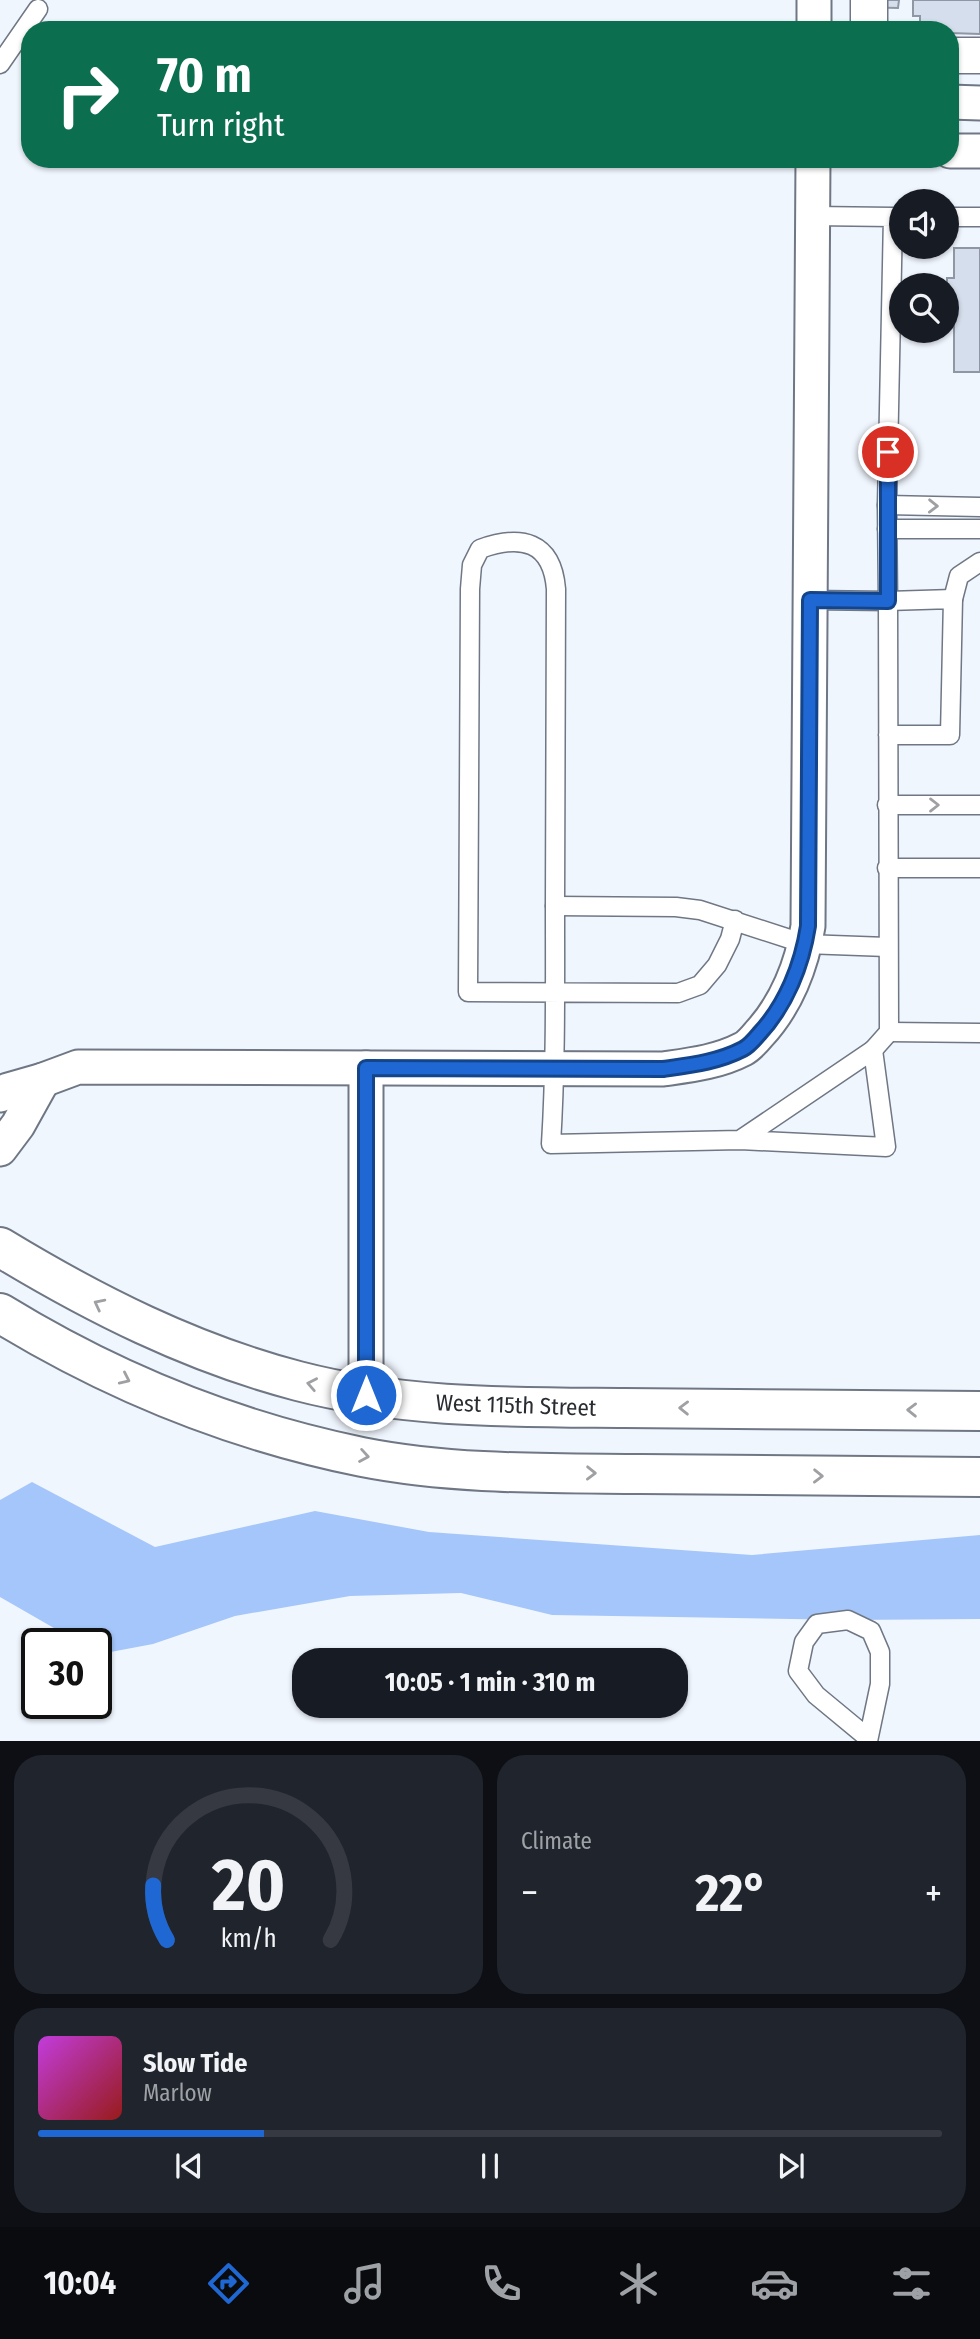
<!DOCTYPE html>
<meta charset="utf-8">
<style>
body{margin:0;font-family:"Fira Sans Condensed",sans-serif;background:#20242c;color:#f1f3f6;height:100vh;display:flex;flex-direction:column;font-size:26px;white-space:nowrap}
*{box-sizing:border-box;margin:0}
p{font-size:23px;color:#9ea1a6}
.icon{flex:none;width:38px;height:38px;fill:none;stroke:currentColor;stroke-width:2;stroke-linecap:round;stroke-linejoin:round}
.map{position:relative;height:1741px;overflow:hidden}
.details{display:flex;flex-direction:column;gap:14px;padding:14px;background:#0d0f14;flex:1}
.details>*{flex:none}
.guide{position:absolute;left:21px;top:21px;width:938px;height:147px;border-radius:28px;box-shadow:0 2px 5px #0004;background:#0b6e4f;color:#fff;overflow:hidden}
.buttons{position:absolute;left:889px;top:189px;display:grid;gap:14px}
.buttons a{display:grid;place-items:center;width:70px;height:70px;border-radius:50%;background:#171b24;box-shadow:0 2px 5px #0004;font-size:35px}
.speed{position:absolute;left:21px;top:1628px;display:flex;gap:14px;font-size:35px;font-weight:700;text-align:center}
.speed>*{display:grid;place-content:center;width:91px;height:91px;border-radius:50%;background:#171b24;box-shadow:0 2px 5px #0004;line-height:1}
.speed .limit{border:4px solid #111;border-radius:10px;background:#fff;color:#111}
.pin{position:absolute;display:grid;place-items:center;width:60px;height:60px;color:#fff;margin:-30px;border:4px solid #fff;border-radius:50%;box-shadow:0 2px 7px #0007}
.me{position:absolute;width:77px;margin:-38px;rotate:0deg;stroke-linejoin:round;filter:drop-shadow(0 0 5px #0008)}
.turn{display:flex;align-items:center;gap:24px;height:147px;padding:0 21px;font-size:32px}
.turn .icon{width:91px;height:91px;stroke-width:2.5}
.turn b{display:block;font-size:49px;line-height:60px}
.big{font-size:52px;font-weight:700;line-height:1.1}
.details .widget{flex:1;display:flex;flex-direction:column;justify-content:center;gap:10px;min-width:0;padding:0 24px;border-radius:28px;background:#20242c}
.details .dial{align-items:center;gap:0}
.dial svg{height:182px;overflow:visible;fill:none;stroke:#363941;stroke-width:7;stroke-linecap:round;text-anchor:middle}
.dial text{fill:#f1f3f6;stroke:none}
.song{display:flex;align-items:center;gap:21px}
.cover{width:84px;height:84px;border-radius:10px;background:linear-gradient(135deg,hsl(290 70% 55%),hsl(0 70% 35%))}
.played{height:7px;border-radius:4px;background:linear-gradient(90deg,#1f68d3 25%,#363941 25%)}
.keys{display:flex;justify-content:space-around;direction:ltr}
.heat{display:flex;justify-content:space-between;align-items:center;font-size:38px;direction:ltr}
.details .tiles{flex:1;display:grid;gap:14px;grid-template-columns:1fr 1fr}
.widget:last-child{grid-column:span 2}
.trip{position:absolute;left:292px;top:1648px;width:396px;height:70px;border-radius:28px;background:#171b24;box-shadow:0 2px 5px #0004;font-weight:700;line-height:70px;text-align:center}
.tab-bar{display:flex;height:112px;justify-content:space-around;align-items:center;background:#090b0e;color:#9ea1a6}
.tab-bar .icon{width:49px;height:49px}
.tab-bar .on{color:#1f68d3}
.tab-bar b{font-size:32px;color:#f1f3f6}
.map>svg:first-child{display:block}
</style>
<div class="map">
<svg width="980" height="1741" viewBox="0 0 980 1741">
<rect width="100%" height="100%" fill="#f0f6fe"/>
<path fill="#a5c6fa" d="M 32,1482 L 155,1547 L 315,1511 L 429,1532 L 752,1555 L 980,1535 L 980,1619 L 851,1620 L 552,1615 L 461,1593 L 350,1596 L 235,1616 L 153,1644 L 100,1654 L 96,1652 L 96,1643 L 80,1643 L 0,1597 L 0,1500 Z"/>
<g fill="#d5deec" stroke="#8f97a4" stroke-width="2">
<path d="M 858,0 L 899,0 L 898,8 L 858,7 Z"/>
<path d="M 913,0 L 980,0 L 980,34 L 950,33 L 950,30 L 920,30 L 920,16 L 913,16 Z"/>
<path d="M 954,248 L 980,248 L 980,372 L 954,372 L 954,299 L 947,299 L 947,278 L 954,278 Z"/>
</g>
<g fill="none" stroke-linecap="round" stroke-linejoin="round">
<defs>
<g id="service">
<path d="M 878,0 L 878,30"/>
<path d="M 860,30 L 860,0"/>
<path d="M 950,47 L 980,47"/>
<path d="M 0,64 L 38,9"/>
<path d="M 950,64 L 980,64"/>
<path d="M 947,217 L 980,217"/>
<path d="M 887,505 L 980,507"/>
<path d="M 887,529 L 980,529"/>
<path d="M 953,599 L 959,576 L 980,562"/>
<path d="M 810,600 L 888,601 L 887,505 L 893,217 L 813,216"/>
<path d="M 887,805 L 980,805"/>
<path d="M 887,868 L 980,868"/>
<path d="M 555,906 L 676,907 L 700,910 L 805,944 L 887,947"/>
<path d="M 735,920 L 730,939 L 717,965 L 700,985 L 678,993 L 468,992 L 470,589 L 472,565 L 480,549 C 521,534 552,541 556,589 C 555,694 555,799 555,904 C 555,984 556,1064 551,1144 L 740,1140 L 886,1147 L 873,1050 L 740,1140"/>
<path d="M 889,1032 L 980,1033"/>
<path d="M 873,1050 L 889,1032 L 888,601 L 953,599 L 950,735 L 888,735"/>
<path d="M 868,1738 L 816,1695 L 798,1671 L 804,1642 L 817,1624 L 848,1620 L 871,1631 L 880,1652 L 880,1684 L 868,1741"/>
</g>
<g id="minor">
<path d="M 814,30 L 814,0"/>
<path d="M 950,102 L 980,103"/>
<path d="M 950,151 L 980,151"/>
<path d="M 366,1068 L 366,1395"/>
<path d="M 43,1080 L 78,1067 L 663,1069 C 691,1065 718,1062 743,1049 C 749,1046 754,1040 759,1034 C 786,1005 802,965 808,926 L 813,159"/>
<path d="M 0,1095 L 8,1090 L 43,1080 L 18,1125 L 0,1149"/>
</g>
<g id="tertiary">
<path d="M 0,1247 C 94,1304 191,1353 298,1381 C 405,1409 515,1407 625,1408 C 743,1409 862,1410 980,1411"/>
<path d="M 0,1313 C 111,1381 234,1431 362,1457 C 453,1475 549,1473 641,1474 C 754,1475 867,1476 980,1477"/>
</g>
</defs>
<use href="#service" stroke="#6f7784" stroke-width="21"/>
<use href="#minor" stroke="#6f7784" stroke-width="37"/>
<use href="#tertiary" stroke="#6f7784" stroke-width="42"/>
<use href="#service" stroke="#fff" stroke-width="18"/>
<use href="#minor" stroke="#fff" stroke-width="33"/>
<use href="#tertiary" stroke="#fff" stroke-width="38"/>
</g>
<defs><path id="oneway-chevron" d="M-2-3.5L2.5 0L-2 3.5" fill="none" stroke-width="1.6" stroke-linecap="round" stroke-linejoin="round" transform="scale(1.75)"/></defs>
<g stroke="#9fa0a3">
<use href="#oneway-chevron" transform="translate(933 506) rotate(1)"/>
<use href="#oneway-chevron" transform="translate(934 805)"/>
<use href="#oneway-chevron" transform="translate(99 1304) rotate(-153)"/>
<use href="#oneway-chevron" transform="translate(125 1379) rotate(25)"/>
<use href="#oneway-chevron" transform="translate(312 1384) rotate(-169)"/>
<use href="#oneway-chevron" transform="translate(684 1408) rotate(-179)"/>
<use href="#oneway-chevron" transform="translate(912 1410) rotate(-179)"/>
<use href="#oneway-chevron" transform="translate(364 1456) rotate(10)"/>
<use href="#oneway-chevron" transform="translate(591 1473) rotate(1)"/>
<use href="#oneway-chevron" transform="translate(818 1476) rotate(1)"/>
</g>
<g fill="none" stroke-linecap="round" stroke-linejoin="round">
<defs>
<path id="route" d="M 366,1395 L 366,1068 L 663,1069 C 691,1065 718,1062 743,1049 C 749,1046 754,1040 759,1034 C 786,1005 802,965 808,926 L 810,600 L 888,601 L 888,452"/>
</defs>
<use href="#route" stroke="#144489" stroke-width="18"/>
<use href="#route" stroke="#1f68d3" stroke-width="12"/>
</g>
<g text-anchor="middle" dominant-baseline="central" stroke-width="5" stroke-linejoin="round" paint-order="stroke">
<g font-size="23" fill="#292d32" stroke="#fff">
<text transform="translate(516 1405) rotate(2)">West 115th Street</text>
</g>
</g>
</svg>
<div class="buttons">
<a><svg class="icon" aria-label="sound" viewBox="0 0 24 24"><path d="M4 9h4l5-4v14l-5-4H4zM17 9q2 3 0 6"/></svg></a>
<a><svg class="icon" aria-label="search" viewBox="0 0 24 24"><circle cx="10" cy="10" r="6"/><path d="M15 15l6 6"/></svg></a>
</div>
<div class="speed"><div class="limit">30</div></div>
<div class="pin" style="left:888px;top:452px;background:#d93025"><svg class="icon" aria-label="arrive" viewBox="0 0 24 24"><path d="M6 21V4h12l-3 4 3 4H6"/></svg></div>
<svg class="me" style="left:366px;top:1395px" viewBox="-20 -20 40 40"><circle r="17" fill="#1f68d3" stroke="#fff" stroke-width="3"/><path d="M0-11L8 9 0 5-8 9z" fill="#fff"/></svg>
<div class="trip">10:05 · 1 min · 310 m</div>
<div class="guide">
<div class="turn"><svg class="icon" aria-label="right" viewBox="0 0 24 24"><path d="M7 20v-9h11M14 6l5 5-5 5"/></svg><div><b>70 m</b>Turn right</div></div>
</div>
</div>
<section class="details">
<div class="tiles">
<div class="widget dial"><svg viewBox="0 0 100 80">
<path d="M14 69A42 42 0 1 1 86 69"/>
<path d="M14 69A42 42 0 0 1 8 45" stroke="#1f68d3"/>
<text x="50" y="56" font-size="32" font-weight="700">20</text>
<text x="50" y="72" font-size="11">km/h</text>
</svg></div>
<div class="widget"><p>Climate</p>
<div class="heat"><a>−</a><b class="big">22°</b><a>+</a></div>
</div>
<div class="widget">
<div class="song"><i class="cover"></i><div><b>Slow Tide</b><p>Marlow</p></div></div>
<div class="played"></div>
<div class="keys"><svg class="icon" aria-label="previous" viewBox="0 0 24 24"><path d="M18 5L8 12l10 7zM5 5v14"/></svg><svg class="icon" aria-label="pause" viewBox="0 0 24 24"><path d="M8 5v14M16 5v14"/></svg><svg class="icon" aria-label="next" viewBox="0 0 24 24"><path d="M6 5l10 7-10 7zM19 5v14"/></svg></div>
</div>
</div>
</section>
<nav class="tab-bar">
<b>10:04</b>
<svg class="icon on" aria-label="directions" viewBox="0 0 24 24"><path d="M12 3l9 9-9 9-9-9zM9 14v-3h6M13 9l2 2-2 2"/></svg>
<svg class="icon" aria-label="music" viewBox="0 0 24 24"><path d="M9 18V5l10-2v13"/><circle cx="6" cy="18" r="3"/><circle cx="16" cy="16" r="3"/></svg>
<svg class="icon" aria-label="phone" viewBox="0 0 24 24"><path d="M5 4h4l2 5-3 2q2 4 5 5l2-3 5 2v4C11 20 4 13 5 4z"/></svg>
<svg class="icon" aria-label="climate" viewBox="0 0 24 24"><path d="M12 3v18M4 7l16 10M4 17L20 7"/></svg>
<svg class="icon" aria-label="car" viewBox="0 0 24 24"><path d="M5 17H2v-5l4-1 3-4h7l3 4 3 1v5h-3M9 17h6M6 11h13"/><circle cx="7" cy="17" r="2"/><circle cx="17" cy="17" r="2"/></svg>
<svg class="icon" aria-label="filters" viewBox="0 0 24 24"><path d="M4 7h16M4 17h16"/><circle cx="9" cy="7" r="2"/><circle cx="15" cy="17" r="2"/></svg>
</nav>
